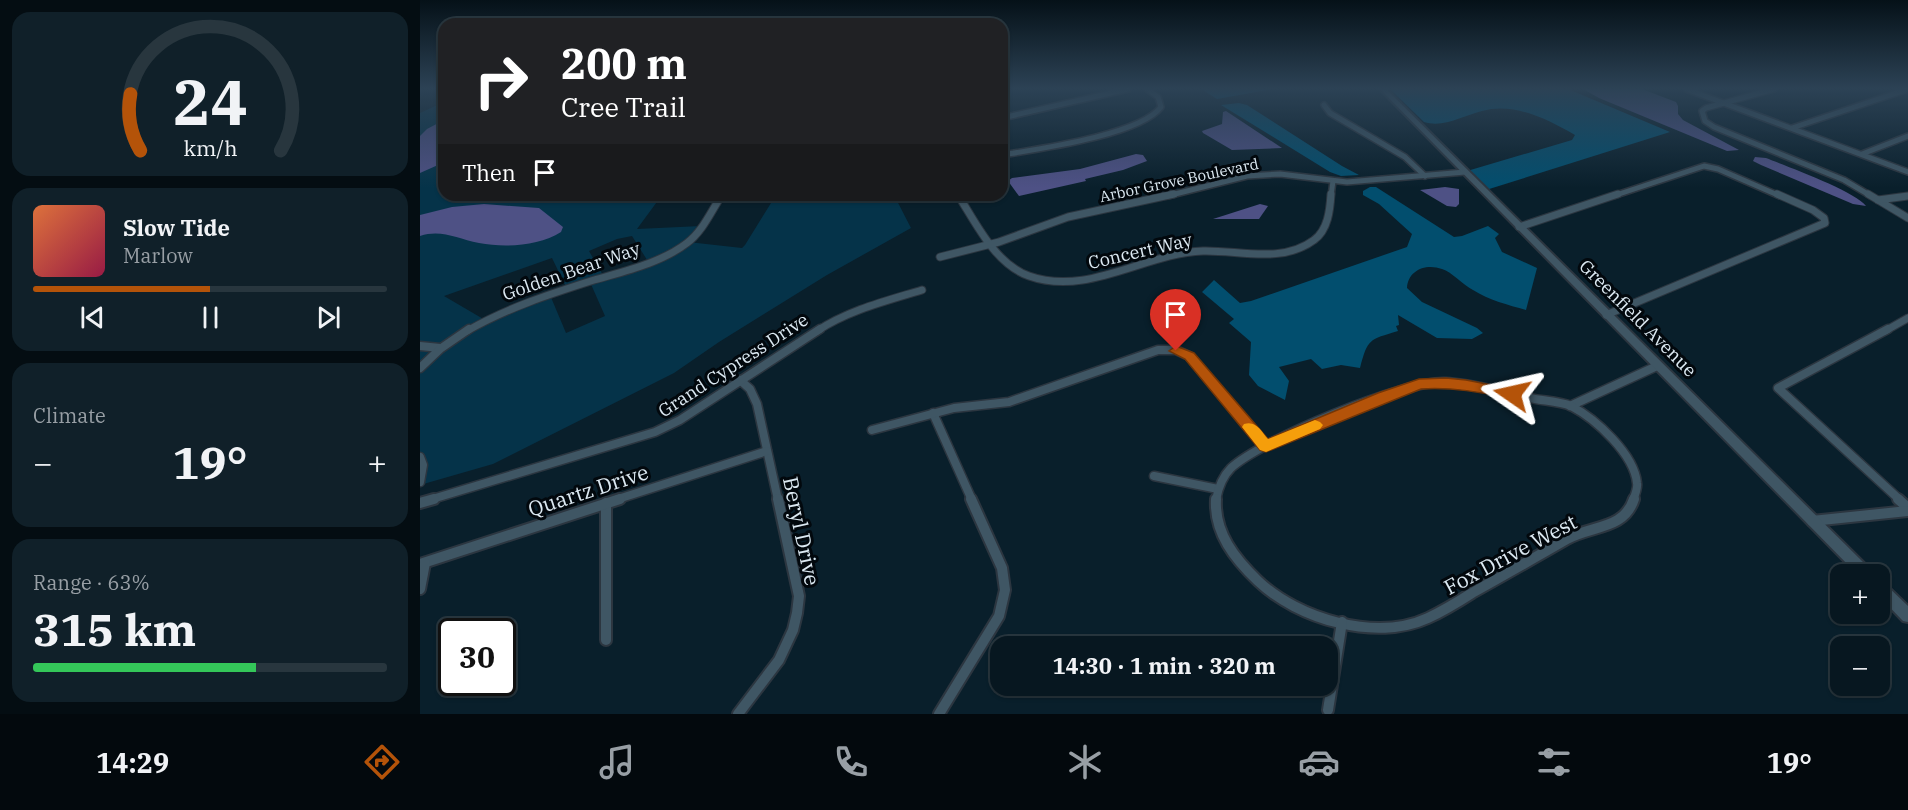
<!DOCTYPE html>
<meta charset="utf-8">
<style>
body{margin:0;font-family:"IBM Plex Serif",serif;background:#102029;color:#f1f3f6;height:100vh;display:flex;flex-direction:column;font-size:22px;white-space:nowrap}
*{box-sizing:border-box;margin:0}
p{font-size:20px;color:#989fa5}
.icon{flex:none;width:33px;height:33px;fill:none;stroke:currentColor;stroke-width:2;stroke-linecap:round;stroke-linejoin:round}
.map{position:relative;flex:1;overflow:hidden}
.sheet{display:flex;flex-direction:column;gap:12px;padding:12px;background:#040d12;width:420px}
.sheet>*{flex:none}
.top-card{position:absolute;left:18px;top:18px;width:570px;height:183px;border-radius:18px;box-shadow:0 2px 4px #0004,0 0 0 2px #28363e;background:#202124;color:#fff;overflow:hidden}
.controls{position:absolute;left:1410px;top:564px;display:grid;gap:12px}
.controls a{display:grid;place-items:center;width:60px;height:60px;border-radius:12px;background:#071720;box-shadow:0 2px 4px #0004,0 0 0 2px #28363e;font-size:30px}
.speed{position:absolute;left:18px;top:618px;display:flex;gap:12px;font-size:30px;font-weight:700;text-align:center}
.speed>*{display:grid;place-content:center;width:78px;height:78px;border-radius:50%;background:#071720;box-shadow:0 2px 4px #0004,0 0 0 2px #28363e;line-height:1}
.speed .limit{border:3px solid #111;border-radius:9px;background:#fff;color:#111}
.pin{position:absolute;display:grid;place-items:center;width:51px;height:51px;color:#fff;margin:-62px -26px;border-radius:50% 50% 50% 0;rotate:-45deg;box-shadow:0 0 6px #0007}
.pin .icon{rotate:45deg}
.me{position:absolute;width:66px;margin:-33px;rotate:281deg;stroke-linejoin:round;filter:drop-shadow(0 0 4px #0008)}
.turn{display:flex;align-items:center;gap:21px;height:126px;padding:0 24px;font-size:27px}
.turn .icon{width:78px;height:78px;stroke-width:2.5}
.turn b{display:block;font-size:42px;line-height:51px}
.then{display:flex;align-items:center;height:57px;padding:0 24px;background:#0003;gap:12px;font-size:22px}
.big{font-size:45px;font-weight:700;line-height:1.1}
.sheet .card{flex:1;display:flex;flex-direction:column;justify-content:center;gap:9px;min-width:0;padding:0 21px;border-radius:18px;background:#102029}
.sheet .dial{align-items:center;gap:0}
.dial svg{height:156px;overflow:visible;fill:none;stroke:#28363e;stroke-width:7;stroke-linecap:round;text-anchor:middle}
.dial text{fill:#f1f3f6;stroke:none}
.song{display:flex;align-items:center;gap:18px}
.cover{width:72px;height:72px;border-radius:9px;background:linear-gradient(135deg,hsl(20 70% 55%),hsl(340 70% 35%))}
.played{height:6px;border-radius:3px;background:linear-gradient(90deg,#b45309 50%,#28363e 50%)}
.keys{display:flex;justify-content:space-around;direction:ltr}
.heat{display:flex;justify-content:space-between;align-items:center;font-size:33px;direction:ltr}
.charge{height:9px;border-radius:4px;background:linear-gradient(90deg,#34c759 63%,#28363e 0)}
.trip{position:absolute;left:570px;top:636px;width:348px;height:60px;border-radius:18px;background:#071720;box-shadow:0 2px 4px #0004,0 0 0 2px #28363e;font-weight:700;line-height:60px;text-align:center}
.tabs{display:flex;height:96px;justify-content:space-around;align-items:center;background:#03090d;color:#989fa5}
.tabs .icon{width:42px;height:42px}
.tabs .current{color:#b45309}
.tabs b{font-size:27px;color:#f1f3f6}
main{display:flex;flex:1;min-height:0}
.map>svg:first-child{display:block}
</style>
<main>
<section class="sheet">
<div class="card dial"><svg viewBox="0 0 100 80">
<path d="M14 69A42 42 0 1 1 86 69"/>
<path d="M14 69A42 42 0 0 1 9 40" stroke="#b45309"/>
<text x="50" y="56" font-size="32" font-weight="700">24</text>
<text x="50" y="72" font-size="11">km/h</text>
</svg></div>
<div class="card">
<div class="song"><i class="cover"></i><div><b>Slow Tide</b><p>Marlow</p></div></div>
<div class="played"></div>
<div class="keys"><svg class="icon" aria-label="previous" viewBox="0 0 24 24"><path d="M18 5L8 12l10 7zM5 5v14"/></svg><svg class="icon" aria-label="pause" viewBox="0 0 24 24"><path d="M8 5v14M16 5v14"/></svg><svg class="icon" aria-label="next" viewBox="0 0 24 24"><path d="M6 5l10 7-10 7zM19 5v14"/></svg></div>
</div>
<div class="card"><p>Climate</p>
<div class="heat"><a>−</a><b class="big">19°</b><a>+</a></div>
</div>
<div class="card"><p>Range · 63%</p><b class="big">315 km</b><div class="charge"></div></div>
</section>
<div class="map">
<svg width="1488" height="714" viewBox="0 0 1488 714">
<rect width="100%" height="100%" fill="#091f2b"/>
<path fill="#053349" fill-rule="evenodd" d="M 24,102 L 24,195 L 242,195 L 217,229 L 281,226 L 268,242 L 322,248 L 325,245 L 356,195 L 474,195 L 491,228 L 407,275 L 299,342 L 254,373 L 73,464 L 0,485 L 0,113 ZM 212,236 L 229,263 L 184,277 L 169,251 L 197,239 ZM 132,258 L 147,289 L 170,282 L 185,316 L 146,333 L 130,295 L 65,320 L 24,296 Z"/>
<g fill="#024e6e">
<path d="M 781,89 L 853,89 L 797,99 Z"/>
<path d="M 970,89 L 1148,89 L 1250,132 L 1066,190 L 1047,171 L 1152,140 L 1155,135 C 1127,119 1094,102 1062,111 C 1042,116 1024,128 1004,122 Z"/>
<path d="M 819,103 L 827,105 L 922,166 L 939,175 L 921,176 L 910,172 L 801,105 Z"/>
<path d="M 950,187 L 956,187 L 1034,237 L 1042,236 L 1068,226 L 1079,234 L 1075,238 L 1082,252 L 1117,268 L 1106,310 C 1088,305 1069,300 1053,290 C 1043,285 1032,272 1022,269 C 1006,263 988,270 987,288 L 1002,302 L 1057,328 L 1063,333 L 1052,339 L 1017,338 L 978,315 L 979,325 L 976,326 L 978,331 C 949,340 948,338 940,368 L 921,365 L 902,369 L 891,359 L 859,367 L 869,381 L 865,400 L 838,386 L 829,375 L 831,342 L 809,323 L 814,319 L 782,292 L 794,280 L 820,303 L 831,301 L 987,247 L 992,234 L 959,204 L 943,195 L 943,191 Z"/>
</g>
<g fill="#4e5185">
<path d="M 1163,89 L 1222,89 L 1256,102 L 1258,106 L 1258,114 L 1263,120 L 1319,150 L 1307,151 L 1179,98 Z"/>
<path d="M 806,111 L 862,148 L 812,150 L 783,133 L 782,131 L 802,124 L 803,112 Z"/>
<path d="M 24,120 L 24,158 L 18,165 L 0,173 L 0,136 L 7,129 Z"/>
<path d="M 716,154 L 723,155 L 727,161 L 703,170 L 665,179 L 666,181 L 599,196 L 588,181 L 592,178 L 660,169 Z"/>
<path d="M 1335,157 L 1346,158 C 1366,166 1435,191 1446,206 L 1433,204 L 1341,165 L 1333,161 Z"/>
<path d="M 1025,187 L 1039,189 L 1039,204 L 1036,207 L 1027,206 L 1000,190 Z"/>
<path d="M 64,204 L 119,208 L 143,227 L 141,232 C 119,246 85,248 59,243 C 37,239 22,229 0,236 L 0,215 L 32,207 Z"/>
<path d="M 840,204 L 848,206 L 839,219 L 793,219 Z"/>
</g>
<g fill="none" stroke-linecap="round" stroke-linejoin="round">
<defs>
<g id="street-far3">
<path d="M 1266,89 L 1488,172"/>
<path d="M 1354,89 L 1286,108 L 1282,111 L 1285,121 L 1294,127 L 1424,180 L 1451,196"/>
<path d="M 904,105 L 910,113 L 985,157 L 1005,176"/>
<path d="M 582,118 L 708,89"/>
<path d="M 1372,128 L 1488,89"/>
<path d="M 1442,154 L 1488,136"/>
<path d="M 582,155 C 618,149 720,135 741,107 L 738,97 L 727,89"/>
<path d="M 747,196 L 827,176 L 860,174 L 927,182 L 1045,172"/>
<path d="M 911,196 L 913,181"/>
<path d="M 1193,196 L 1284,166 L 1298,169 L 1360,196"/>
</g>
<g id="street-far2">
<path d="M 1448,194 L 1488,218"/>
<path d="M 538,195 C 556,223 575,264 609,276 C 668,297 725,253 783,251 C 819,250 862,264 894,240 C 908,230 910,210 911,194"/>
<path d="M 1458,200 L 1488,196"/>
<path d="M 1099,227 L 1198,194"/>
<path d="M 520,257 L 579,242 L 648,217 L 754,194"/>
<path d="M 1186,315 L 1405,223 L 1404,218 L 1393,210 L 1357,194"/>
<path d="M 47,331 C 87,308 130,294 174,280 C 205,271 241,263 267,243 C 283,231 291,211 302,195"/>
<path d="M 397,331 C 429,310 466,301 502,290"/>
<path d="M 1465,331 L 1488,318"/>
</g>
<g id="street-far1">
<path d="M 1468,329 L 1358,388 L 1480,500"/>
<path d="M 0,346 L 20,348"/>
<path d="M 0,368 L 20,349 L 49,329"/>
<path d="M 320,380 L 330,389 L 337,404 L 358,500"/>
<path d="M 1150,406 L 1237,366"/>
<path d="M 513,413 L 552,500"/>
<path d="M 452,430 L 534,408 L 589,402 L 738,350 L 756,350 L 769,356 L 846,446"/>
<path d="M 0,457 L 3,465 L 0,482"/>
<path d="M 734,476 L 798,489"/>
<path d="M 9,500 L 235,432 L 260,420 L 400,329"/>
<path d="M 195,500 L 347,451"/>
<path d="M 796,500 C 798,489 803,476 811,468 C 841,440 985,380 1025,382 C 1053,383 1083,393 1110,398 C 1123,401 1139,401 1151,406 C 1176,419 1214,454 1217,483 C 1218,488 1215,495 1213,500"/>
</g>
<g id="street">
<path d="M 796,499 C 794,533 815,559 838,581 C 878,619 956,642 1008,618 C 1023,611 1038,602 1052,593 C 1084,575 1116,557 1147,539 C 1172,525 1204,530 1214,499"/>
<path d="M 1478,499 L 1488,508"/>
<path d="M 0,503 L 14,499"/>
<path d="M 186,503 L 186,640"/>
<path d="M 1392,521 L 1488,511"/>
<path d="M 0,564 L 200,499"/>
<path d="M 0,589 L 5,563"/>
<path d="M 908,710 L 922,622"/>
<path d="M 318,714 L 359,660 L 373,630 L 377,613 L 379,596 L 358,499"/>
<path d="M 519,714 L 579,616 L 585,590 L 582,568 L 551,499"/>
</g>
<g id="secondary">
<path d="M 960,89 L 966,89 L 1451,570 L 1453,574 L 1437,574 Z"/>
<path d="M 1460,582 L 1465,584 L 1488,606 L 1488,622 L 1483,621 L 1460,597 Z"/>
</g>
</defs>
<use href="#street-far3" stroke="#2c3640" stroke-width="8"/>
<use href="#street-far2" stroke="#2c3640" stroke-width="9"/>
<use href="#street-far1" stroke="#2c3640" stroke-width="11"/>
<use href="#street" stroke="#2c3640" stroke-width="14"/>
<use href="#secondary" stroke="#2c3640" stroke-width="4"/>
<use href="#street-far3" stroke="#3f5664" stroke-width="5"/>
<use href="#street-far2" stroke="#3f5664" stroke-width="7"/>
<use href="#street-far1" stroke="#3f5664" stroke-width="8"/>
<use href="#street" stroke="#3f5664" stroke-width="10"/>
<use href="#secondary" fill="#3f5664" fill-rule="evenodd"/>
</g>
<linearGradient id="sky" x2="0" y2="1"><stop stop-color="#051118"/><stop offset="0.47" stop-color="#2c4255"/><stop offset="1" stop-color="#2c4255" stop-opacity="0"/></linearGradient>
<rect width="1488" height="188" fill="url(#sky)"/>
<path fill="#b45309" stroke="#753606" stroke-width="1.5" d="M 756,346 L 774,353 L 848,439 L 958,393 L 999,379 L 1026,378 L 1046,380 L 1092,389 L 1099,394 L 1092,399 C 1061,392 1032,387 1001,389 L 846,452 L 840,450 L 765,359 L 749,351 Z"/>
<path fill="#f59e0b" d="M 895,420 L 900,422 L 903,425 L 900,429 L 846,452 L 840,450 L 822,427 L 824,424 C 836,420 841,431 848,439 Z"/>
<g text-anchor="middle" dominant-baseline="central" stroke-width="6" stroke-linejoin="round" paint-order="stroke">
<g font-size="15" fill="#dce9f2" stroke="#02080d">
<text transform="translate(759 180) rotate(-12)">Arbor Grove Boulevard</text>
</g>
<g font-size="18" fill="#dce9f2" stroke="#02080d">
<text transform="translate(720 251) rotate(-13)">Concert Way</text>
<text transform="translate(151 271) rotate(-19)">Golden Bear Way</text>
<text transform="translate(1218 318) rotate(45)">Greenfield Avenue</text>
<text transform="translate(313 365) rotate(-33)">Grand Cypress Drive</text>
</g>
<g font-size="21" fill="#dce9f2" stroke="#02080d">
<text transform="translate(168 490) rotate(-18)">Quartz Drive</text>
<text transform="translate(382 531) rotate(78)">Beryl Drive</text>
<text transform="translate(1090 554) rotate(-28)">Fox Drive West</text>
</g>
</g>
</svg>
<div class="controls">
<a>+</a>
<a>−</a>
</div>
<div class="speed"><div class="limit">30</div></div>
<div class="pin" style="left:756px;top:351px;background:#d93025"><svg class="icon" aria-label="arrive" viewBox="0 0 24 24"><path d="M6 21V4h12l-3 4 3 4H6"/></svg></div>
<svg class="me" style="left:1092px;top:394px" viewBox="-20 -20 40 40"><path d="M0-17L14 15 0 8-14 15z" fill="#b45309" stroke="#fff" stroke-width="4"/></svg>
<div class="trip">14:30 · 1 min · 320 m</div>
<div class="top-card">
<div class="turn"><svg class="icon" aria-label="right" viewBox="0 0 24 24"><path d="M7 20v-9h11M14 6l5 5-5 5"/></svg><div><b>200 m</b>Cree Trail</div></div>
<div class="then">Then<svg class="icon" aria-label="arrive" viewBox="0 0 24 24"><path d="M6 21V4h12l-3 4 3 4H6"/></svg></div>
</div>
</div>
</main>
<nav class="tabs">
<b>14:29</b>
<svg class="icon current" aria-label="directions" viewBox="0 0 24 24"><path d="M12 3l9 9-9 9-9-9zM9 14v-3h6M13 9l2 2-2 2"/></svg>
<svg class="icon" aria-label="music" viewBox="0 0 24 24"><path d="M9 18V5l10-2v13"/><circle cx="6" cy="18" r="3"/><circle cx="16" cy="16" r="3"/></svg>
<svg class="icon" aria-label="phone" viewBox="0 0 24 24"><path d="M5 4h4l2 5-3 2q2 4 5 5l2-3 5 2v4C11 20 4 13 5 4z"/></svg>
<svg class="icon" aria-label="climate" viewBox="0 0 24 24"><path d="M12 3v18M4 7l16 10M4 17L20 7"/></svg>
<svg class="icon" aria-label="car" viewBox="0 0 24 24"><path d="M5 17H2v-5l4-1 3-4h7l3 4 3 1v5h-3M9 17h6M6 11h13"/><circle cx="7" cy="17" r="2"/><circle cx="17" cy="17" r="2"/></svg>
<svg class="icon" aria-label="filters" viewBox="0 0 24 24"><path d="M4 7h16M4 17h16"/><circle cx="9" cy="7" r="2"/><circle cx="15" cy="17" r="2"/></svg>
<b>19°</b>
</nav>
